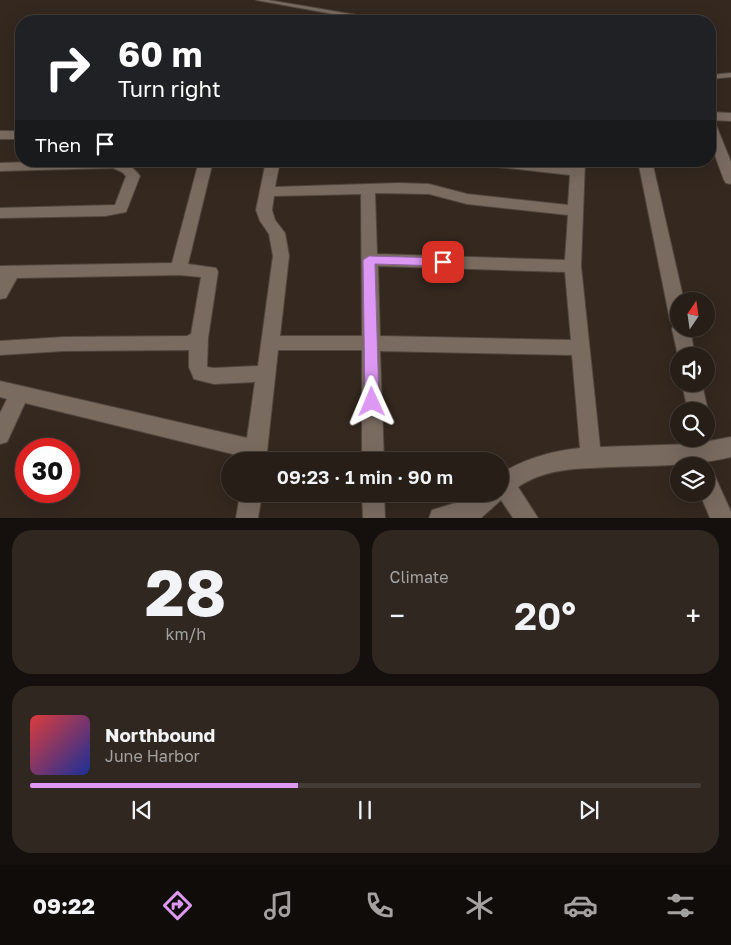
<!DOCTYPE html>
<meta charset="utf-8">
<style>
body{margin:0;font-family:"Golos Text",sans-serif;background:#2f2720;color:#f1f3f6;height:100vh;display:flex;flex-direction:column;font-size:19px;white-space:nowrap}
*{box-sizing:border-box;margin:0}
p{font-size:16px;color:#a4a2a1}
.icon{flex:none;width:28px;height:28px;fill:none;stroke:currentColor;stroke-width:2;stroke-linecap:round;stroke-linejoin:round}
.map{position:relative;height:518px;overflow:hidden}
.details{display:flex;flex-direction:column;gap:12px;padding:12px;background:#15100d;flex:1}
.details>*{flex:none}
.hud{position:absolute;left:15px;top:15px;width:701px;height:152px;border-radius:20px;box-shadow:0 5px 20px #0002,0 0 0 1px #433c36;background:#202124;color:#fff;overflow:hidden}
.needle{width:32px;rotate:13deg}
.tools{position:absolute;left:670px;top:292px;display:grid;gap:10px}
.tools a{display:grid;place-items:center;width:45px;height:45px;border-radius:50%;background:#271e17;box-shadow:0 5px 20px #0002,0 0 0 1px #433c36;font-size:25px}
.speed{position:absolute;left:15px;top:438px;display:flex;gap:10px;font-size:25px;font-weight:700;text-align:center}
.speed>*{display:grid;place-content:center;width:65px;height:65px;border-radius:50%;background:#271e17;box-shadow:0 5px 20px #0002,0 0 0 1px #433c36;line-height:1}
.speed .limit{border:8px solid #d22;background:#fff;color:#111}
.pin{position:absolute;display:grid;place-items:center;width:42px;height:42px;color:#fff;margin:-21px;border-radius:10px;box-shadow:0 2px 8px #0006}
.me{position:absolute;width:55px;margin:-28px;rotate:359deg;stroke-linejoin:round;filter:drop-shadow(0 0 4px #0008)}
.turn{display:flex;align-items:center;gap:18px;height:105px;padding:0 20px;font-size:22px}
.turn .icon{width:65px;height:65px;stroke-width:2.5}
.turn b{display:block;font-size:35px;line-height:42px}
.then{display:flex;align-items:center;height:48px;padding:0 20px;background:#0003;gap:10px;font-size:19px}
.big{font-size:38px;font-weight:600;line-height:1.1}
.details .tile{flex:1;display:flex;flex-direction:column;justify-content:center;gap:8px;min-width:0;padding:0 18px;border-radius:20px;background:#2f2720}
.details .dial{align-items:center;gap:0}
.dial b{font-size:65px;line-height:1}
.song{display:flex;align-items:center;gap:15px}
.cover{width:60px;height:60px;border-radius:8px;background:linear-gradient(135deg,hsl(0 70% 55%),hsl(230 70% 35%))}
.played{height:5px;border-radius:2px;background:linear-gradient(90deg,#dd98f3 40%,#433c36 40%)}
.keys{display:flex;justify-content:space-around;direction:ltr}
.heat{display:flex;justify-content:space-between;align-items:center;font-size:28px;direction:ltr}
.details .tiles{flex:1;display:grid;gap:12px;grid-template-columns:1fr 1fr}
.tile:last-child{grid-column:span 2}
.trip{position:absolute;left:221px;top:452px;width:288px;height:50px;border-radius:25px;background:#271e17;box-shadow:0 5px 20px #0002,0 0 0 1px #433c36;font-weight:600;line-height:50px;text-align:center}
.menu{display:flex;height:80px;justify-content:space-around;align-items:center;background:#100c09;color:#a4a2a1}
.menu .icon{width:35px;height:35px}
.menu .active{color:#dd98f3}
.menu b{font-size:22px;color:#f1f3f6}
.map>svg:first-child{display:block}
</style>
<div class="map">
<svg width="731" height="518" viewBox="0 0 731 518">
<rect width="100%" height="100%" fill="#34281f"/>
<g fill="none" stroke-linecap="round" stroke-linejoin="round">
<defs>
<g id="lane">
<path d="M 256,0 L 268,0 L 380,19 L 383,21 L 372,21 Z"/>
<path d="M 731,73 L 731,77 L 710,79 L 710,75 Z"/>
</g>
<g id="street">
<path d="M 710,112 L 731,113 L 731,121 L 710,120 Z"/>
<path d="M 710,121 L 716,125 L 731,162 L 731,184 L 726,183 L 724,180 L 710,142 Z"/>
<rect x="0" y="131" width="21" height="8"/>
<path d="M 59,161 C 84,161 125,153 140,176 L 126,212 L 105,216 L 0,218 L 0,208 L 115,205 L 126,176 L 122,172 L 113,168 L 0,171 L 0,163 Z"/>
<path d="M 199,161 L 213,161 L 188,264 L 216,268 L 218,272 L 208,338 L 207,367 L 214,368 L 258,366 L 273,256 L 269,234 L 260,221 L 256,210 L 266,161 L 280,161 L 275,187 L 399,183 L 429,184 L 467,194 L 568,205 L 570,175 L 480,165 L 473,161 L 523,161 L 571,166 L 571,161 L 585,161 L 581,266 L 600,447 L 693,444 L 731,437 L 731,457 C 686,468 637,465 591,468 C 565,469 540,472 518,487 L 538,518 L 513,518 L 501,500 L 481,518 L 429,518 L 432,510 L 469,499 L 476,494 L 500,494 L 500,474 C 524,459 551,451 580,448 L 572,355 L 380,351 L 384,461 L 362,461 L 362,350 L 278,350 L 266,461 L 244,461 L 245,457 L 25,403 L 7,442 L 0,444 L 0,413 L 7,399 L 0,397 L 0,381 L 247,438 L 255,382 L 214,384 L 194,379 L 189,367 L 189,350 L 64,351 L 0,355 L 0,341 L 64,337 L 187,336 L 191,334 L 201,277 L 179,275 L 17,278 L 6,298 L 0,299 L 0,266 L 172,263 ZM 375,193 L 429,194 L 467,204 L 568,215 L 565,260 L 377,254 ZM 361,194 L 362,336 L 280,336 L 289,256 L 285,233 L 275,220 L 272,210 L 274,196 ZM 378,266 L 565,272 L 571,340 L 380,336 Z"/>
<path d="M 638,161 L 652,161 L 684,301 L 679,301 L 679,329 L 690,329 L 695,356 L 679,356 L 679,360 L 672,329 L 674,325 L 670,320 Z"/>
<path d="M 682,384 L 702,384 L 708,411 L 706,415 L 706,411 L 688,411 Z"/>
<path d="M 706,471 L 714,474 L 731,512 L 731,518 L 710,518 L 700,494 L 706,494 Z"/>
<path d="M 240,494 L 262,494 L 258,518 L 236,518 Z"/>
<path d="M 362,494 L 384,494 L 385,518 L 363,518 Z"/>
</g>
</defs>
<use href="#lane" stroke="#50473e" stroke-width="2"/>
<use href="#street" stroke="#50473e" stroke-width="2"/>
<use href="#lane" fill="#796b60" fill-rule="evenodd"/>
<use href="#street" fill="#796b60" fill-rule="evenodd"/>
</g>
<path fill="#dd98f3" stroke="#90639e" d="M 369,256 L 443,258 L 449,262 L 443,266 L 375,264 L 379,402 L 377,406 L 372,408 L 367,406 L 365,402 L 363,260 Z"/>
</svg>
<div class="tools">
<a><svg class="needle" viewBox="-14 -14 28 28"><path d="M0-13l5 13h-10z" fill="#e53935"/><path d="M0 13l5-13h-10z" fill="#a4a2a1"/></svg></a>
<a><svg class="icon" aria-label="sound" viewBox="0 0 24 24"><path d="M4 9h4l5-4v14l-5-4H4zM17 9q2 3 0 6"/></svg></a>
<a><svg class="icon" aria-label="search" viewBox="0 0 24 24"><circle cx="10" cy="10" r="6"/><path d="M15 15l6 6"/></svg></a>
<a><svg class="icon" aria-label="layers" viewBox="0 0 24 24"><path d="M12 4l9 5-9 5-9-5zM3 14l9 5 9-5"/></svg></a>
</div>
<div class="speed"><div class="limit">30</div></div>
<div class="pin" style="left:443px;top:262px;background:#d93025"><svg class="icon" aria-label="arrive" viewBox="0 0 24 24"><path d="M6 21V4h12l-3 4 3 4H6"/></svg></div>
<svg class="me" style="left:372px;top:402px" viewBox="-20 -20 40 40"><path d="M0-17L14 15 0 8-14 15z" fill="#dd98f3" stroke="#fff" stroke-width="4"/></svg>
<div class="trip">09:23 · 1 min · 90 m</div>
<div class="hud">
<div class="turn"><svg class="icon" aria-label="right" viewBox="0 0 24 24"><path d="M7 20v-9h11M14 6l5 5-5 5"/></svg><div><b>60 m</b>Turn right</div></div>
<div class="then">Then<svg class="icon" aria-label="arrive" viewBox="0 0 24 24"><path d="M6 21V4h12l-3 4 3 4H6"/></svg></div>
</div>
</div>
<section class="details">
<div class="tiles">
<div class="tile dial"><b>28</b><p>km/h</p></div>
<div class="tile"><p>Climate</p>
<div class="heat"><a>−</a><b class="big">20°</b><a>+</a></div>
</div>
<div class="tile">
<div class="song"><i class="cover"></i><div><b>Northbound</b><p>June Harbor</p></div></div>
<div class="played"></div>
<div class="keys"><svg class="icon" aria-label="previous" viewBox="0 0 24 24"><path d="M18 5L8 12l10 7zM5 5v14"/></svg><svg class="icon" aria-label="pause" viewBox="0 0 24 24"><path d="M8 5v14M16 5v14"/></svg><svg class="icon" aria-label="next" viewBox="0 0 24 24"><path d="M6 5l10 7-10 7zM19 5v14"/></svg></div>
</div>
</div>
</section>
<nav class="menu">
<b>09:22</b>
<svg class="icon active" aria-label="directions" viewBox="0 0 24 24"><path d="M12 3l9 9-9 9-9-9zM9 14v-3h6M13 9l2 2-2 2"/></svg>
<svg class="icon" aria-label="music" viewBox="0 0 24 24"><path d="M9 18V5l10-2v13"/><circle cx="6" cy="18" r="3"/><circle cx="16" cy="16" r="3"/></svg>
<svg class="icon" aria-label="phone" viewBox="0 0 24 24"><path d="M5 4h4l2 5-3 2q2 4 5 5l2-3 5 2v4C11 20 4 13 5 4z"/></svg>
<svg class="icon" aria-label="climate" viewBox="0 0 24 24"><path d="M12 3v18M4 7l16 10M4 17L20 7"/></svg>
<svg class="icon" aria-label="car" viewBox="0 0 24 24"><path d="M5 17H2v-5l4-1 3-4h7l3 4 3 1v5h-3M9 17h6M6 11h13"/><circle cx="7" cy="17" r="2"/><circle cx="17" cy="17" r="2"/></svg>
<svg class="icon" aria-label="filters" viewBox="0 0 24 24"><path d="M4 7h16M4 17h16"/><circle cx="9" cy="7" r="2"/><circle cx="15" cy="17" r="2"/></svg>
</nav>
